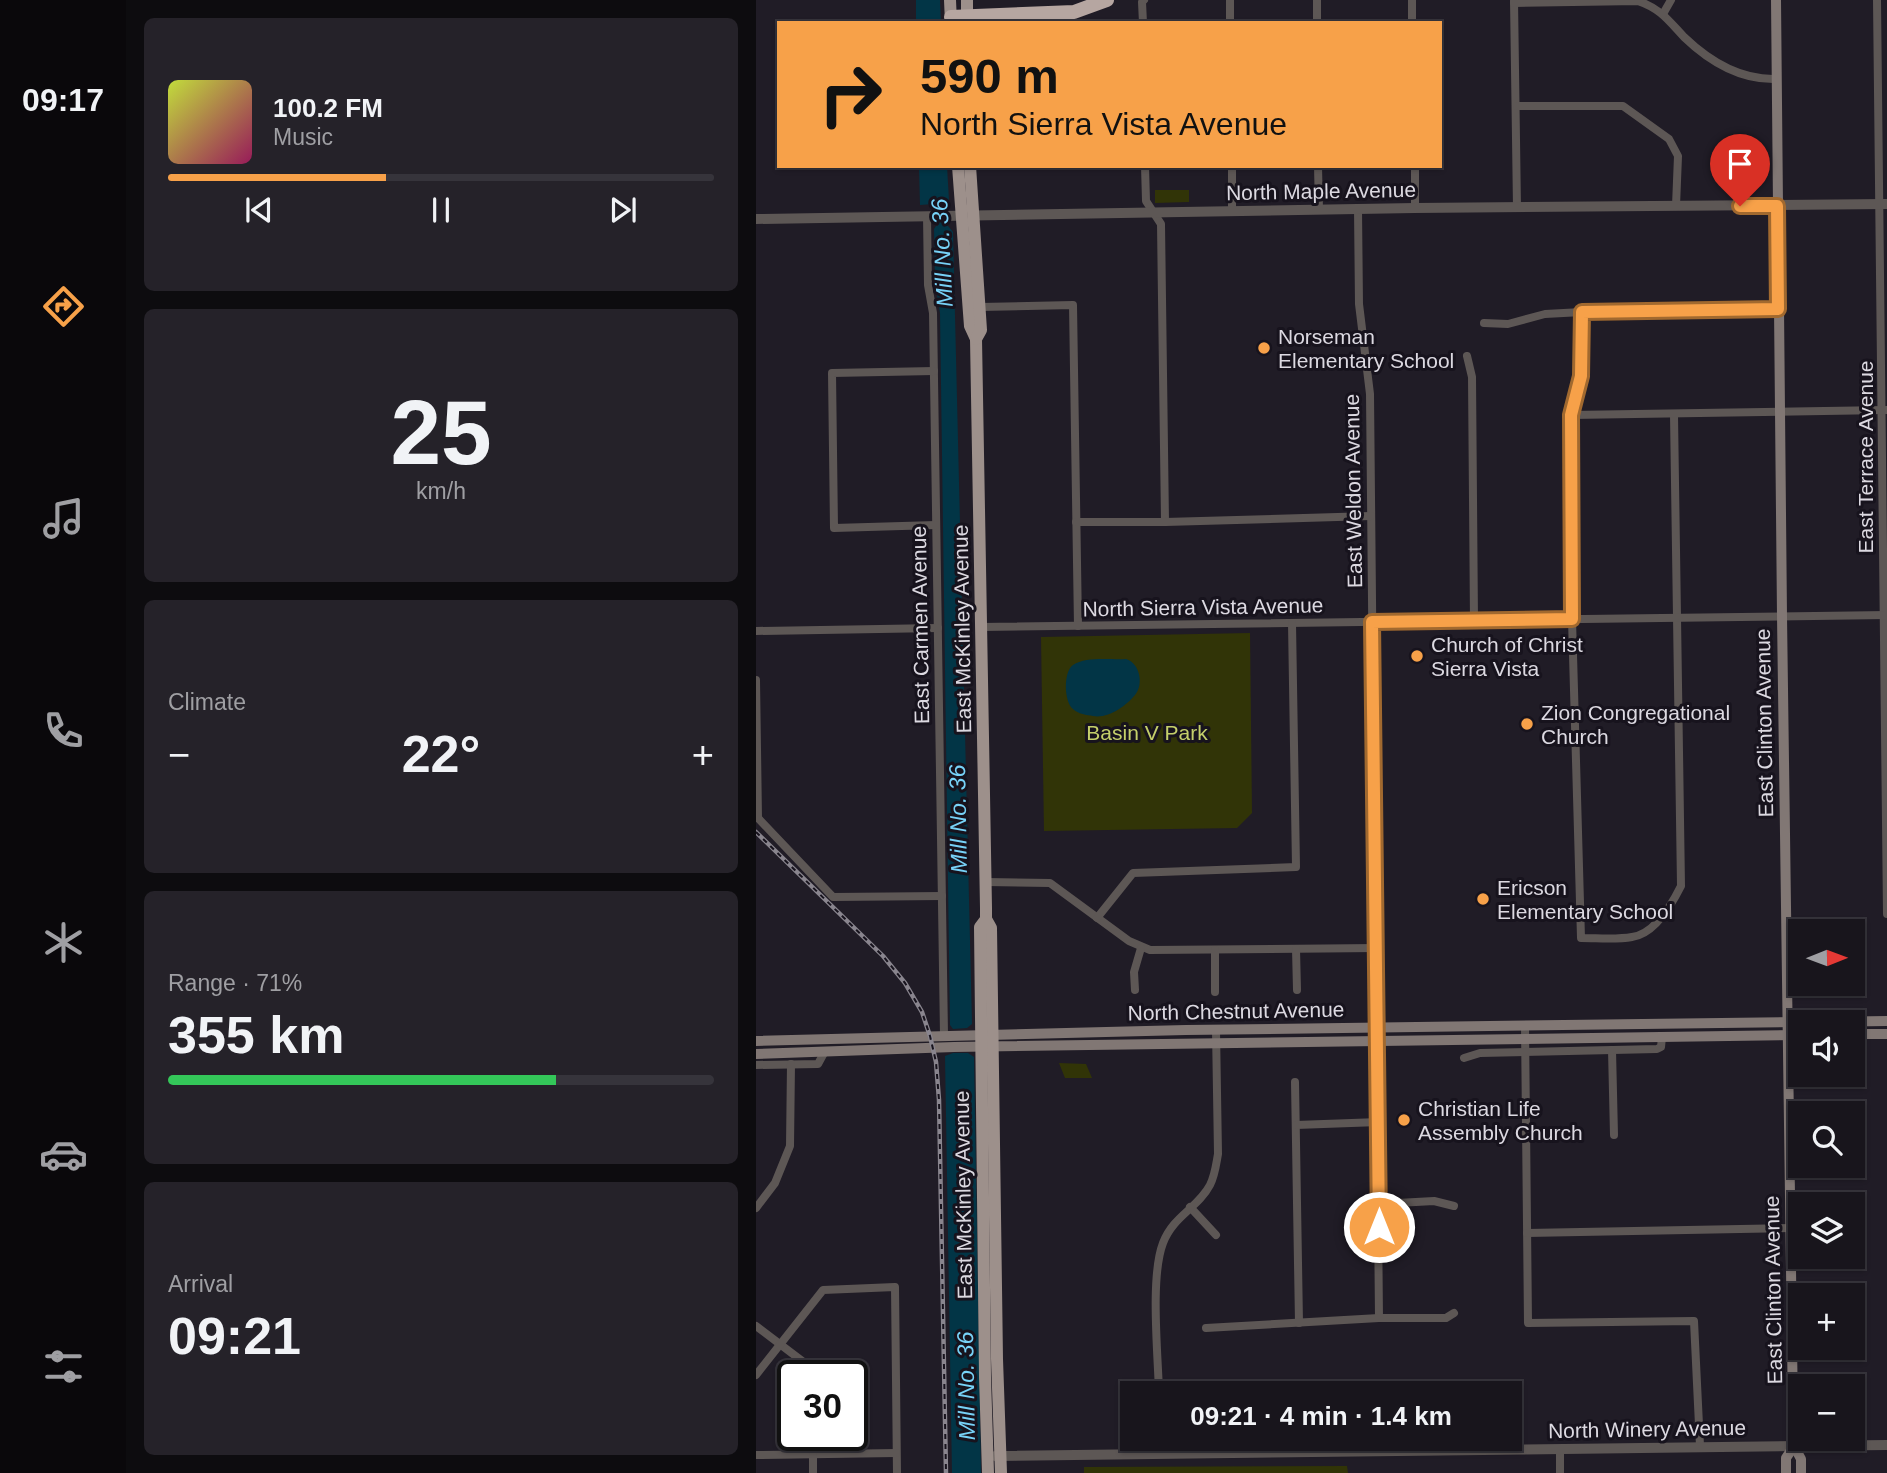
<!DOCTYPE html>
<meta charset="utf-8">
<style>
body{margin:0;font-family:Helvetica,sans-serif;background:#252229;color:#f1f3f6;height:100vh;display:flex;flex-direction:column;font-size:26px;white-space:nowrap}
*{box-sizing:border-box;margin:0}
p{font-size:23px;color:#9f9fa3}
.icon{flex:none;width:38px;height:38px;fill:none;stroke:currentColor;stroke-width:2;stroke-linecap:round;stroke-linejoin:round}
.map{position:relative;flex:1;overflow:hidden}
.side{display:flex;flex-direction:column;gap:18px;padding:18px;background:#0d0c0f;width:630px}
.side>*{flex:none}
.top-card{position:absolute;left:21px;top:21px;width:665px;height:147px;border-radius:0px;box-shadow:0 2px 5px #0004,0 0 0 2px #36343b;background:#f7a149;color:#111;overflow:hidden}
.needle{width:46px;rotate:89deg}
.tools{position:absolute;left:1032px;top:919px;display:grid;gap:14px}
.tools a{display:grid;place-items:center;width:77px;height:77px;border-radius:0px;background:#18151c;box-shadow:0 2px 5px #0004,0 0 0 2px #36343b;font-size:35px}
.speed{position:absolute;left:21px;top:1360px;display:flex;gap:14px;font-size:35px;font-weight:700;text-align:center}
.speed>*{display:grid;place-content:center;width:91px;height:91px;border-radius:50%;background:#18151c;box-shadow:0 2px 5px #0004,0 0 0 2px #36343b;line-height:1}
.speed .limit{border:4px solid #111;border-radius:10px;background:#fff;color:#111}
.pin{position:absolute;display:grid;place-items:center;width:60px;height:60px;color:#fff;margin:-72px -30px;border-radius:50% 50% 50% 0;rotate:-45deg;box-shadow:0 0 7px #0007}
.pin .icon{rotate:45deg}
.me{position:absolute;width:77px;margin:-38px;rotate:0deg;stroke-linejoin:round;filter:drop-shadow(0 0 5px #0008)}
.turn{display:flex;align-items:center;gap:24px;height:147px;padding:0 28px;font-size:32px}
.turn .icon{width:91px;height:91px;stroke-width:2.5}
.turn b{display:block;font-size:49px;line-height:60px}
.big{font-size:52px;font-weight:800;line-height:1.1}
.side .tile{flex:1;display:flex;flex-direction:column;justify-content:center;gap:10px;min-width:0;padding:0 24px;border-radius:10px;background:#252229}
.side .dial{align-items:center;gap:0}
.dial b{font-size:91px;line-height:1}
.song{display:flex;align-items:center;gap:21px}
.cover{width:84px;height:84px;border-radius:10px;background:linear-gradient(135deg,hsl(70 70% 55%),hsl(330 70% 35%))}
.played{height:7px;border-radius:4px;background:linear-gradient(90deg,#f7a149 40%,#36343b 40%)}
.keys{display:flex;justify-content:space-around;direction:ltr}
.heat{display:flex;justify-content:space-between;align-items:center;font-size:38px;direction:ltr}
.charge{height:10px;border-radius:5px;background:linear-gradient(90deg,#34c759 71%,#36343b 0)}
.trip{position:absolute;left:364px;top:1381px;width:402px;height:70px;border-radius:0px;background:#18151c;box-shadow:0 2px 5px #0004,0 0 0 2px #36343b;font-weight:800;line-height:70px;text-align:center}
main{display:flex;flex:1;min-height:0}
.menu{display:flex;flex-direction:column;width:126px;justify-content:space-around;align-items:center;background:#0a080b;color:#9f9fa3}
.menu .icon{width:49px;height:49px}
.menu .current{color:#f7a149}
.menu b{font-size:32px;color:#f1f3f6}
.map>svg:first-child{display:block}
</style>
<main>
<nav class="menu">
<b>09:17</b>
<svg class="icon current" aria-label="directions" viewBox="0 0 24 24"><path d="M12 3l9 9-9 9-9-9zM9 14v-3h6M13 9l2 2-2 2"/></svg>
<svg class="icon" aria-label="music" viewBox="0 0 24 24"><path d="M9 18V5l10-2v13"/><circle cx="6" cy="18" r="3"/><circle cx="16" cy="16" r="3"/></svg>
<svg class="icon" aria-label="phone" viewBox="0 0 24 24"><path d="M5 4h4l2 5-3 2q2 4 5 5l2-3 5 2v4C11 20 4 13 5 4z"/></svg>
<svg class="icon" aria-label="climate" viewBox="0 0 24 24"><path d="M12 3v18M4 7l16 10M4 17L20 7"/></svg>
<svg class="icon" aria-label="car" viewBox="0 0 24 24"><path d="M5 17H2v-5l4-1 3-4h7l3 4 3 1v5h-3M9 17h6M6 11h13"/><circle cx="7" cy="17" r="2"/><circle cx="17" cy="17" r="2"/></svg>
<svg class="icon" aria-label="filters" viewBox="0 0 24 24"><path d="M4 7h16M4 17h16"/><circle cx="9" cy="7" r="2"/><circle cx="15" cy="17" r="2"/></svg>
</nav>
<section class="side">
<div class="tile">
<div class="song"><i class="cover"></i><div><b>100.2 FM</b><p>Music</p></div></div>
<div class="played"></div>
<div class="keys"><svg class="icon" aria-label="previous" viewBox="0 0 24 24"><path d="M18 5L8 12l10 7zM5 5v14"/></svg><svg class="icon" aria-label="pause" viewBox="0 0 24 24"><path d="M8 5v14M16 5v14"/></svg><svg class="icon" aria-label="next" viewBox="0 0 24 24"><path d="M6 5l10 7-10 7zM19 5v14"/></svg></div>
</div>
<div class="tile dial"><b>25</b><p>km/h</p></div>
<div class="tile"><p>Climate</p>
<div class="heat"><a>−</a><b class="big">22°</b><a>+</a></div>
</div>
<div class="tile"><p>Range · 71%</p><b class="big">355 km</b><div class="charge"></div></div>
<div class="tile"><p>Arrival</p><b class="big">09:21</b></div>
</section>
<div class="map">
<svg width="1131" height="1473" viewBox="0 0 1131 1473">
<rect width="100%" height="100%" fill="#201c26"/>
<g fill="#313407">
<path d="M 399,190 L 433,190 L 433,202 L 399,203 Z"/>
<path d="M 494,633 L 496,813 L 481,828 L 288,831 L 285,637 Z"/>
<path d="M 303,1063 L 330,1064 L 336,1078 L 309,1078 Z"/>
<path d="M 591,1466 L 592,1473 L 328,1473 L 328,1467 Z"/>
</g>
<g fill="#023546">
<path d="M 160,0 L 184,0 L 185,23 L 160,23 Z"/>
<path d="M 163,166 L 191,166 L 193,200 L 191,203 L 164,205 Z"/>
<path d="M 180,226 L 192,226 L 197,232 L 216,1024 L 211,1028 L 197,1029 L 194,1025 L 184,313 L 179,283 L 178,229 Z"/>
<path d="M 370,659 C 384,663 388,685 379,695 C 370,706 352,719 337,716 C 331,715 322,714 317,709 C 308,702 307,672 317,665 C 330,656 355,660 370,659 Z"/>
<path d="M 197,1053 L 212,1053 L 218,1057 L 225,1473 L 196,1473 L 189,1056 Z"/>
</g>
<g fill="none" stroke-linecap="round" stroke-linejoin="round">
<path stroke="#023546" stroke-width="7" d="M 183,197 L 186,234"/>
<g stroke="#5d5755" stroke-width="8">
<path d="M 474,0 L 474,23"/>
<path d="M 561,0 L 561,23"/>
<path d="M 656,0 L 656,23"/>
<path d="M 758,0 L 761,208"/>
<path d="M 1121,0 L 1131,914"/>
<path d="M 758,3 L 882,1 C 905,9 912,20 928,37 C 954,62 984,80 1020,79"/>
<path d="M 907,14 L 915,0"/>
<path d="M 387,23 L 386,2 L 388,0"/>
<path d="M 761,106 L 867,106 L 913,139 L 922,156 L 920,206"/>
<path d="M 389,166 L 390,201 L 405,224 L 409,522"/>
<path d="M 476,166 L 476,212"/>
<path d="M 562,166 L 563,210"/>
<path d="M 659,166 L 659,208"/>
<path d="M 602,209 L 603,304 L 614,394 L 623,1318"/>
<path d="M 171,216 L 172,285 L 177,313 L 188,1035"/>
<path d="M 224,307 L 317,305 L 322,626"/>
<path d="M 826,312 L 825,376 L 815,415 L 816,619 L 825,938 C 842,938 860,940 876,937 C 899,934 916,904 925,886 L 918,415"/>
<path d="M 728,323 L 752,324 L 789,314 L 826,312 L 1022,309"/>
<path d="M 711,356 L 716,377 L 718,621"/>
<path d="M 178,371 L 76,373 L 78,528 L 180,525"/>
<path d="M 815,415 L 1130,410"/>
<path d="M 320,522 L 409,522 L 615,516"/>
<path d="M 225,627 L 1131,615"/>
<path d="M 0,631 L 182,628"/>
<path d="M 0,680 L 2,818 L 77,897 L 186,896"/>
<path d="M 230,882 L 294,883 L 373,941 L 394,950 L 621,948"/>
<path d="M 341,918 L 377,873 L 540,867 L 536,623"/>
<path d="M 540,949 L 541,990"/>
<path d="M 459,950 L 459,992"/>
<path d="M 379,990 L 378,972 L 385,948"/>
<path d="M 769,1026 L 772,1323 L 938,1321 L 944,1446"/>
<path d="M 856,1050 L 858,1135"/>
<path d="M 708,1058 L 724,1053 L 901,1049 L 905,1047 L 906,1037"/>
<path d="M 0,1065 L 62,1064 L 68,1053"/>
<path d="M 539,1082 L 543,1323"/>
<path d="M 540,1125 L 623,1122"/>
<path d="M 623,1204 L 678,1201 L 698,1206"/>
<path d="M 434,1207 L 460,1235"/>
<path d="M 0,1208 L 19,1183 L 34,1146 L 35,1064"/>
<path d="M 771,1233 L 1035,1228"/>
<path d="M 0,1326 L 58,1370"/>
<path d="M 450,1328 L 623,1318 L 690,1318 L 698,1313"/>
<path d="M 0,1375 L 67,1290 L 139,1287 L 141,1473"/>
<path d="M 403,1393 C 402,1354 394,1277 407,1243 C 417,1216 442,1208 454,1185 C 459,1175 460,1165 462,1154 L 460,1030"/>
<path d="M 404,1438 L 404,1454"/>
<path d="M 804,1449 L 804,1473"/>
<path d="M 0,1455 L 140,1453"/>
<path d="M 57,1456 L 57,1473"/>
</g>
<g stroke="#5d5755" stroke-width="10">
<path d="M 0,219 L 659,208 L 1131,204"/>
<path d="M 239,1456 L 1131,1445"/>
</g>
<g stroke="#817774" stroke-width="10">
<path d="M 1020,0 L 1026,616 L 1037,1414 L 1038,1446 L 1045,1459 L 1045,1473"/>
<path d="M 1063,1022 L 1131,1021"/>
<path d="M 1097,1034 L 1131,1034"/>
<path d="M 0,1041 L 430,1030 L 1045,1022"/>
<path d="M 0,1054 L 198,1047 L 1045,1035"/>
<path d="M 1030,1473 L 1030,1458 L 1038,1446"/>
</g>
<g stroke="#9d908b" stroke-width="12">
<path d="M 194,0 L 195,23"/>
<path d="M 211,0 L 211,23"/>
<path d="M 202,166 L 214,326 L 220,339 L 230,908 L 230,919 L 235,928 L 241,1359 L 245,1473"/>
<path d="M 214,166 L 225,330 L 220,339"/>
<path d="M 230,919 L 224,927 L 229,1377 L 232,1473"/>
</g>
<path stroke="#b6a6a1" stroke-width="14" d="M 195,17 L 318,12 L 351,0"/>
<defs>
<path id="rail" d="M 0,832 L 127,956 L 149,983 L 166,1012 L 174,1036 L 180,1062 L 183,1100 L 190,1473"/>
</defs>
<use href="#rail" stroke="#89858e" stroke-width="4.5"/>
<use href="#rail" stroke="#17131d" stroke-width="2" stroke-dasharray="5" stroke-linecap="butt"/>
</g>
<g fill="none" stroke-linecap="round" stroke-linejoin="round">
<defs>
<path id="route" d="M 623,1227 L 616,622 L 816,619 L 815,415 L 825,376 L 826,312 L 1022,309 L 1021,206 L 984,206"/>
</defs>
<use href="#route" stroke="#a1692f" stroke-width="18"/>
<use href="#route" stroke="#f7a149" stroke-width="12"/>
</g>
<g fill="#f7a149" stroke="#17131d" stroke-width="2.5">
<circle cx="508" cy="348" r="7"/>
<circle cx="661" cy="656" r="7"/>
<circle cx="771" cy="724" r="7"/>
<circle cx="727" cy="899" r="7"/>
<circle cx="648" cy="1120" r="7"/>
</g>
<g text-anchor="middle" dominant-baseline="central" stroke-width="6" stroke-linejoin="round" paint-order="stroke">
<g font-size="21" fill="#dcd9e1" stroke="#17131d">
<text transform="translate(565 191) rotate(-1)">North Maple Avenue</text>
<text transform="translate(1109 457) rotate(-90)">East Terrace Avenue</text>
<text transform="translate(597 491) rotate(-91)">East Weldon Avenue</text>
<text transform="translate(447 607) rotate(-1)">North Sierra Vista Avenue</text>
<text transform="translate(164 625) rotate(-91)">East Carmen Avenue</text>
<text transform="translate(206 629) rotate(-91)">East McKinley Avenue</text>
<text transform="translate(1008 723) rotate(-91)">East Clinton Avenue</text>
<text transform="translate(480 1011) rotate(-1)">North Chestnut Avenue</text>
<text transform="translate(207 1195) rotate(-91)">East McKinley Avenue</text>
<text transform="translate(1017 1290) rotate(-91)">East Clinton Avenue</text>
<text transform="translate(891 1429) rotate(-1)">North Winery Avenue</text>
</g>
<g font-size="21" fill="#dcd9e1" stroke="#17131d" text-anchor="start">
<text x="522" y="336">Norseman<tspan x="522" dy="24">Elementary School</tspan></text>
<text x="675" y="644">Church of Christ<tspan x="675" dy="24">Sierra Vista</tspan></text>
<text x="785" y="712">Zion Congregational<tspan x="785" dy="24">Church</tspan></text>
<text x="741" y="887">Ericson<tspan x="741" dy="24">Elementary School</tspan></text>
<text x="662" y="1108">Christian Life<tspan x="662" dy="24">Assembly Church</tspan></text>
</g>
<g font-size="21" fill="#c4cf6a" stroke="#17131d">
<text x="391" y="732">Basin V Park</text>
</g>
<g font-size="23" font-style="italic" fill="#77d2f7" stroke="#17131d">
<text transform="translate(186 253) rotate(-93)">Mill No. 36</text>
<text transform="translate(202 819) rotate(-91)">Mill No. 36</text>
<text transform="translate(210 1386) rotate(-91)">Mill No. 36</text>
</g>
</g>
</svg>
<div class="tools">
<a><svg class="needle" viewBox="-14 -14 28 28"><path d="M0-13l5 13h-10z" fill="#e53935"/><path d="M0 13l5-13h-10z" fill="#9f9fa3"/></svg></a>
<a><svg class="icon" aria-label="sound" viewBox="0 0 24 24"><path d="M4 9h4l5-4v14l-5-4H4zM17 9q2 3 0 6"/></svg></a>
<a><svg class="icon" aria-label="search" viewBox="0 0 24 24"><circle cx="10" cy="10" r="6"/><path d="M15 15l6 6"/></svg></a>
<a><svg class="icon" aria-label="layers" viewBox="0 0 24 24"><path d="M12 4l9 5-9 5-9-5zM3 14l9 5 9-5"/></svg></a>
<a>+</a>
<a>−</a>
</div>
<div class="speed"><div class="limit">30</div></div>
<div class="pin" style="left:984px;top:206px;background:#d93025"><svg class="icon" aria-label="arrive" viewBox="0 0 24 24"><path d="M6 21V4h12l-3 4 3 4H6"/></svg></div>
<svg class="me" style="left:623px;top:1227px" viewBox="-20 -20 40 40"><circle r="17" fill="#f7a149" stroke="#fff" stroke-width="3"/><path d="M0-11L8 9 0 5-8 9z" fill="#fff"/></svg>
<div class="trip">09:21 · 4 min · 1.4 km</div>
<div class="top-card">
<div class="turn"><svg class="icon" aria-label="right" viewBox="0 0 24 24"><path d="M7 20v-9h11M14 6l5 5-5 5"/></svg><div><b>590 m</b>North Sierra Vista Avenue</div></div>
</div>
</div>
</main>
